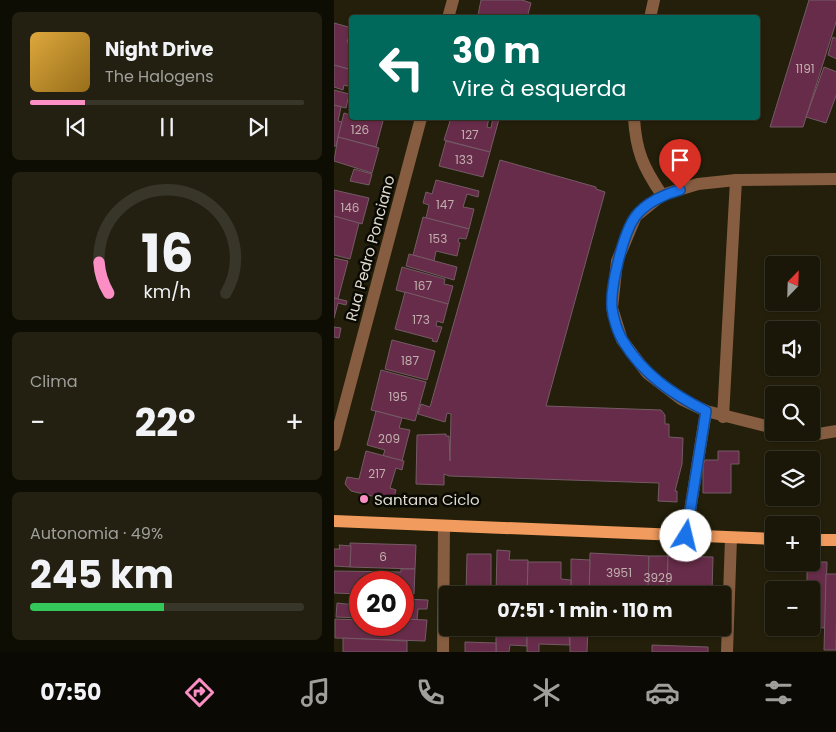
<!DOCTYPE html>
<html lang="pt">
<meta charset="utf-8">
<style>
body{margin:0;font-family:Poppins,sans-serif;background:#232012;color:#f1f3f6;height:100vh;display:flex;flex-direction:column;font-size:19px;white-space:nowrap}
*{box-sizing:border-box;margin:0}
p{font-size:16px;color:#9f9f9c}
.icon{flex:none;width:28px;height:28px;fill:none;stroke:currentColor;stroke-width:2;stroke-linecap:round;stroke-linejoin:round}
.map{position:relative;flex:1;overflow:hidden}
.drawer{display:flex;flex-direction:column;gap:12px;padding:12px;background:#0e0d04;width:334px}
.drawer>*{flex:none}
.banner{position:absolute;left:15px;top:15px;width:411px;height:105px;border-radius:5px;box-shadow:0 1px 4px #0004,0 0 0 1px #383629;background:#00695c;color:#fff;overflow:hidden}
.needle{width:32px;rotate:23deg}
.controls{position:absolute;left:431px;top:256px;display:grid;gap:10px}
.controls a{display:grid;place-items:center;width:55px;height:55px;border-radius:5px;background:#1a1708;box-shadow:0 1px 4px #0004,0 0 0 1px #383629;font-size:25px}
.speed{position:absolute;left:15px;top:571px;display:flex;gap:10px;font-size:25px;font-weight:700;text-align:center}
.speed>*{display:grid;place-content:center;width:65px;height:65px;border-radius:50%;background:#1a1708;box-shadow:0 1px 4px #0004,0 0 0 1px #383629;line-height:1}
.speed .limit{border:8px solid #d22;background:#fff;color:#111}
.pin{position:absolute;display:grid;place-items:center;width:42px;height:42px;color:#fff;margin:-51px -21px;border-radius:50% 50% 50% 0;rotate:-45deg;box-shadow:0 0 5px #0007}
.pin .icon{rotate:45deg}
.me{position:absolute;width:55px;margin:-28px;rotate:9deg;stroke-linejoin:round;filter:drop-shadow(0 0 4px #0008)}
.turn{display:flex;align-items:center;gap:18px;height:105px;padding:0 20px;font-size:22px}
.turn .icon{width:65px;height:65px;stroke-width:2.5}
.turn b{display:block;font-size:35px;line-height:42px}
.big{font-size:38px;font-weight:700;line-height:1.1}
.drawer .widget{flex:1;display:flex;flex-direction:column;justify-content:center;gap:8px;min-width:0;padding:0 18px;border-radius:8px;background:#232012}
.drawer .dial{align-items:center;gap:0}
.dial svg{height:130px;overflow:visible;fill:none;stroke:#383629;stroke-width:7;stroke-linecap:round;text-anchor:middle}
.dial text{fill:#f1f3f6;stroke:none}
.song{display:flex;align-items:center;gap:15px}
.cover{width:60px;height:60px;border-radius:8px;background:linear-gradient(135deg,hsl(40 70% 55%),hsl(40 70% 35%))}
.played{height:5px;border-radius:2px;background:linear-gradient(90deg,#fb8fc5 20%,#383629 20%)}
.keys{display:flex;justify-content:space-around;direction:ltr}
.heat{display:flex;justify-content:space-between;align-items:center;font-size:28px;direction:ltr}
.charge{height:8px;border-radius:4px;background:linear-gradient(90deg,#34c759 49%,#383629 0)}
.trip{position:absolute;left:105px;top:586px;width:292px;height:50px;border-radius:5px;background:#1a1708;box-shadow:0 1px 4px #0004,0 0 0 1px #383629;font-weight:700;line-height:50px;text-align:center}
.tabs{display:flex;height:80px;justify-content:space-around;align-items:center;background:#0a0903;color:#9f9f9c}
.tabs .icon{width:35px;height:35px}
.tabs .current{color:#fb8fc5}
.tabs b{font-size:22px;color:#f1f3f6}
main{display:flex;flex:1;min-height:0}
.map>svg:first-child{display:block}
</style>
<main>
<section class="drawer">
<div class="widget">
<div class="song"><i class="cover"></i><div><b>Night Drive</b><p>The Halogens</p></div></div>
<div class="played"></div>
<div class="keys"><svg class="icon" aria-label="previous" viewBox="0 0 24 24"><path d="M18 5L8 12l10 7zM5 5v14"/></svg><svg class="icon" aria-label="pause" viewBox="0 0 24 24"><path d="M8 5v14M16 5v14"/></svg><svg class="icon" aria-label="next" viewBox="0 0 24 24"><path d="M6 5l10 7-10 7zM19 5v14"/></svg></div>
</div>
<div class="widget dial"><svg viewBox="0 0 100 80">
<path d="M14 69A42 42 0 1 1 86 69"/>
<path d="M14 69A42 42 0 0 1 8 50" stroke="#fb8fc5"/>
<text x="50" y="56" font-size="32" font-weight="700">16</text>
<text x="50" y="72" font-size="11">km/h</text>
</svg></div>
<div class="widget"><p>Clima</p>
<div class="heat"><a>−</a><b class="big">22°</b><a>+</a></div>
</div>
<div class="widget"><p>Autonomia · 49%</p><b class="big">245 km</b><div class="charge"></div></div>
</section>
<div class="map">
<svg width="503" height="652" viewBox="0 0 503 652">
<rect width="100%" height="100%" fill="#231f0a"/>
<g fill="#672c49" stroke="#745b66">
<path d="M 147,0 L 188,0 L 197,3 L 193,18 L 154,18 L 144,15 Z"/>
<path d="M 475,0 L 503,0 L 503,19 L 469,127 L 436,127 Z"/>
<path d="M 0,23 L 18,28 L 13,42 L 18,44 L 18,70 L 0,65 Z"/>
<path d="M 499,37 L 503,39 L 503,59 L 494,55 Z"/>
<path d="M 0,65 L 18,70 L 17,87 L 10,85 L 9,90 L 0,87 Z"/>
<path d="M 490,67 L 503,72 L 503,93 L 492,123 L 472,117 Z"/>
<path d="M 0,90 L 15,94 L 12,108 L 0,105 Z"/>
<path d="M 0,105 L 7,107 L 4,121 L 8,122 L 2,146 L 0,146 Z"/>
<path d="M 18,110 L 18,118 L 37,118 L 49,121 L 42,147 L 4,137 L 10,113 L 16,115 Z"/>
<path d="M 117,118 L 155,118 L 153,127 L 157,128 L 159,118 L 165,119 L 156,152 L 110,140 Z"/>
<path d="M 4,137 L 45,148 L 38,173 L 0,161 Z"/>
<path d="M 112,141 L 156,152 L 149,177 L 105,166 Z"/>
<path d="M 166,160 L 262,187 L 262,189 L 271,192 L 212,406 L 327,410 L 331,415 L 331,424 L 335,424 L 335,437 L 349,438 L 348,464 L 341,491 L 343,491 L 343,502 L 324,501 L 325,483 L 115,476 L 110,474 L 110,485 L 82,484 L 83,435 L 112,434 L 112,436 L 115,436 L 116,461 L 117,414 L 113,413 L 111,422 L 84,414 L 87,404 L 96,407 Z"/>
<path d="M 20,169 L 38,174 L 35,185 L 16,181 Z"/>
<path d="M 102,180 L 145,191 L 144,197 L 133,194 L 129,207 L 140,209 L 135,229 L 92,218 L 95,205 L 89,203 L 92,192 L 98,194 Z"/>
<path d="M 0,190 L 35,198 L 28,224 L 0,216 Z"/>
<path d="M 0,216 L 25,223 L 16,259 L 0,255 Z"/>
<path d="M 89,217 L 135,229 L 132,239 L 125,238 L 124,242 L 126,243 L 123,256 L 102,251 L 100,261 L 79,255 Z"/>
<path d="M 75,254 L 123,267 L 120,280 L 72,266 Z"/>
<path d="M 0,258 L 14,261 L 4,299 L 0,298 Z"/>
<path d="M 68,267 L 111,279 L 110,284 L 119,286 L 114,304 L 62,290 Z"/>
<path d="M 71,292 L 114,304 L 109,323 L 103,321 L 102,326 L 108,327 L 103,342 L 98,341 L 99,339 L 61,329 Z"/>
<path d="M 0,298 L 13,301 L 12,305 L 4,303 L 0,318 Z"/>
<path d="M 0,327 L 7,328 L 5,338 L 0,337 Z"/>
<path d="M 58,340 L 101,351 L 93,380 L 51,369 Z"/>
<path d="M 47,370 L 92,382 L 81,421 L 37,410 Z"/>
<path d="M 42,411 L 68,418 L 65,428 L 76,430 L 68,461 L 49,456 L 51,450 L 33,445 Z"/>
<path d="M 32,451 L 70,461 L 68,470 L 62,468 L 56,488 L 62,490 L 59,501 L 17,491 L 11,484 L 13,477 L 25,479 Z"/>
<path d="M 384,451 L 405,451 L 405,464 L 397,464 L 397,493 L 369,493 L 369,465 L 371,460 L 384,460 Z"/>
<path d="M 16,543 L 82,545 L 81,569 L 16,567 Z"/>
<path d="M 5,545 L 17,546 L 16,567 L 0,566 L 0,549 L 6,549 Z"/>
<path d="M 163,550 L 176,551 L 175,560 L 194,560 L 193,595 L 162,595 Z"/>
<path d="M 256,553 L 315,556 L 314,595 L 255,595 Z"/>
<path d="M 133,554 L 157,554 L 157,595 L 132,595 Z"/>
<path d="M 315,556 L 334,556 L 333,590 L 314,590 Z"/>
<path d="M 334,556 L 379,557 L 378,592 L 333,590 Z"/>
<path d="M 237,559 L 256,560 L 255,595 L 237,595 Z"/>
<path d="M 194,562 L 227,562 L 227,579 L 237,580 L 237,595 L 193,595 Z"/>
<path d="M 473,562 L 493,562 L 491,628 L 478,627 L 478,590 L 473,590 Z"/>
<path d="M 67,569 L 81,569 L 80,594 L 69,594 L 69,582 L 26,582 L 26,594 L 0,593 L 0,571 L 67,572 Z"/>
<path d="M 492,574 L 503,574 L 502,650 L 490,650 Z"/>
<path d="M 22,599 L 26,599 L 26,618 L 2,617 L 3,603 L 21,605 Z"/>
<path d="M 69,599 L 94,600 L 93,609 L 84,609 L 83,620 L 69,619 Z"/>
<path d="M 1,619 L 26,620 L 26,625 L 69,625 L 69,619 L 93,620 L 91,641 L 1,638 Z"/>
<path d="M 162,628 L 193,628 L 193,646 L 176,645 L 175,652 L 162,652 Z"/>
<path d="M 193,628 L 234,628 L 236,645 L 205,644 L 205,652 L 193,652 Z"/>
<path d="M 236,628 L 254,628 L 253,652 L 236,652 Z"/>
<path d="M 9,638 L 73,641 L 73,652 L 9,652 Z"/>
<path d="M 131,642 L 162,643 L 162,652 L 131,652 Z"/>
<path d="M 318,645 L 374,647 L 374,652 L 318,652 Z"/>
</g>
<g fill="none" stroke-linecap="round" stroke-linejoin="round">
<g stroke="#875d41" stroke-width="12">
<path d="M 114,18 L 119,0"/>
<path d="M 316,18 L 320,0"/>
<path d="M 300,118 C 302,151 309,167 328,195"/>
<path d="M 389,417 L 402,180"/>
<path d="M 440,428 L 372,411 L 347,399 L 313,373 L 288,340 L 278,308 L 283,261 L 302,216 L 328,195 L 364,184 L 402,180 L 503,179"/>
<path d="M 465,432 L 478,435 L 503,431"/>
<path d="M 0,445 L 87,118"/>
<path d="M 352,536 L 372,411"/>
<path d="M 109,652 L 110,526"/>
<path d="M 393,652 L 397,538"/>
</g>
<g stroke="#f19b5e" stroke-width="12">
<path d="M 0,521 L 440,539"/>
<path d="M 478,540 L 503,540"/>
</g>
</g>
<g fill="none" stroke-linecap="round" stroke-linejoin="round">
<defs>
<path id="route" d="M 346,190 C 331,194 311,203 301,217 C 289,234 276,287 278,308 C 279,318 284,333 289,341 C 309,374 338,394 372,411 L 352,536"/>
</defs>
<use href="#route" stroke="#114b97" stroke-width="12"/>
<use href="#route" stroke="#1a73e8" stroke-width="9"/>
</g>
<circle fill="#fb8fc5" stroke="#0a0903" stroke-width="2" cx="30" cy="499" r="5"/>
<g text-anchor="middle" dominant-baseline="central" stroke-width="5" stroke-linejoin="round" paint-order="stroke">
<g font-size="12" fill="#c1b0ae">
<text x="471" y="68">1191</text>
<text x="26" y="129">126</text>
<text x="136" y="134">127</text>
<text x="130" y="159">133</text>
<text x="111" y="204">147</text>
<text x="16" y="207">146</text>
<text x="104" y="238">153</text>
<text x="89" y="285">167</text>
<text x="87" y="319">173</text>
<text x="76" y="360">187</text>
<text x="64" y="396">195</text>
<text x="55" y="438">209</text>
<text x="43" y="473">217</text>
<text x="49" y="556">6</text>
<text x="285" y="572">3951</text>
<text x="324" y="577">3929</text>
</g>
<g font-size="15" fill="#dfdccf" stroke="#0a0903">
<text transform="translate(36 248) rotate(-75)">Rua Pedro Ponciano</text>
</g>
<g font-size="15" fill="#dfdccf" stroke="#0a0903" text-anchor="start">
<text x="40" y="499">Santana Ciclo</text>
</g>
</g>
</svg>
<div class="controls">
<a><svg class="needle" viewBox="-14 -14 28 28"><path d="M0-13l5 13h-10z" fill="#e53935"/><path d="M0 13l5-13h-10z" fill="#9f9f9c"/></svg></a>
<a><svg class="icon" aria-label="sound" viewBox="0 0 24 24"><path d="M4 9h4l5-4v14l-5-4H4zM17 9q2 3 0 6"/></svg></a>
<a><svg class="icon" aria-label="search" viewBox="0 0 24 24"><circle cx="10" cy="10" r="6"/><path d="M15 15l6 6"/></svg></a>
<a><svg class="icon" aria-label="layers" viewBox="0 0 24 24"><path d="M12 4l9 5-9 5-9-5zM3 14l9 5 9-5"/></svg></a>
<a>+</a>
<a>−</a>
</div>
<div class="speed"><div class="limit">20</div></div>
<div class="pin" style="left:346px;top:190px;background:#d93025"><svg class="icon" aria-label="arrive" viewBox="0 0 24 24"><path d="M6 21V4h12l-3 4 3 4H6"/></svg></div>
<svg class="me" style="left:352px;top:536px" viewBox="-20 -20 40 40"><circle r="19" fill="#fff"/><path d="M0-13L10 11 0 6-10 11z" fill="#1a73e8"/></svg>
<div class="trip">07:51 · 1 min · 110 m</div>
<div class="banner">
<div class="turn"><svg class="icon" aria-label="left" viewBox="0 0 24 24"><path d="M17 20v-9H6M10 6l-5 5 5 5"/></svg><div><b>30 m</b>Vire à esquerda</div></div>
</div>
</div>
</main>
<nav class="tabs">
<b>07:50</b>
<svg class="icon current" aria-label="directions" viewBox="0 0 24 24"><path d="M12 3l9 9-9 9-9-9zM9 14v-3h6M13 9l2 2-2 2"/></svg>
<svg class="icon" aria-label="music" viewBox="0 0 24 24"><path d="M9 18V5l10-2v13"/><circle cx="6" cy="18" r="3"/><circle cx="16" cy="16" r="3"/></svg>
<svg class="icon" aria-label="phone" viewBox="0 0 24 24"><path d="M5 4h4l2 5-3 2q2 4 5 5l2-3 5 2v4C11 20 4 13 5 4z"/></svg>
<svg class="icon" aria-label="climate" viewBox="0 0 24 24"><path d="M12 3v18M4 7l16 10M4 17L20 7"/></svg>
<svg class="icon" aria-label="car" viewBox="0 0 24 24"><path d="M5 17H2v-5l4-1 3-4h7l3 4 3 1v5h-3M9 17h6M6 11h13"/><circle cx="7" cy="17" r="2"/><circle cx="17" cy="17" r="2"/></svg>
<svg class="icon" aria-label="filters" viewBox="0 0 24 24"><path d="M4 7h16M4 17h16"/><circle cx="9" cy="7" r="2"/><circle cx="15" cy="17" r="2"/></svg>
</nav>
